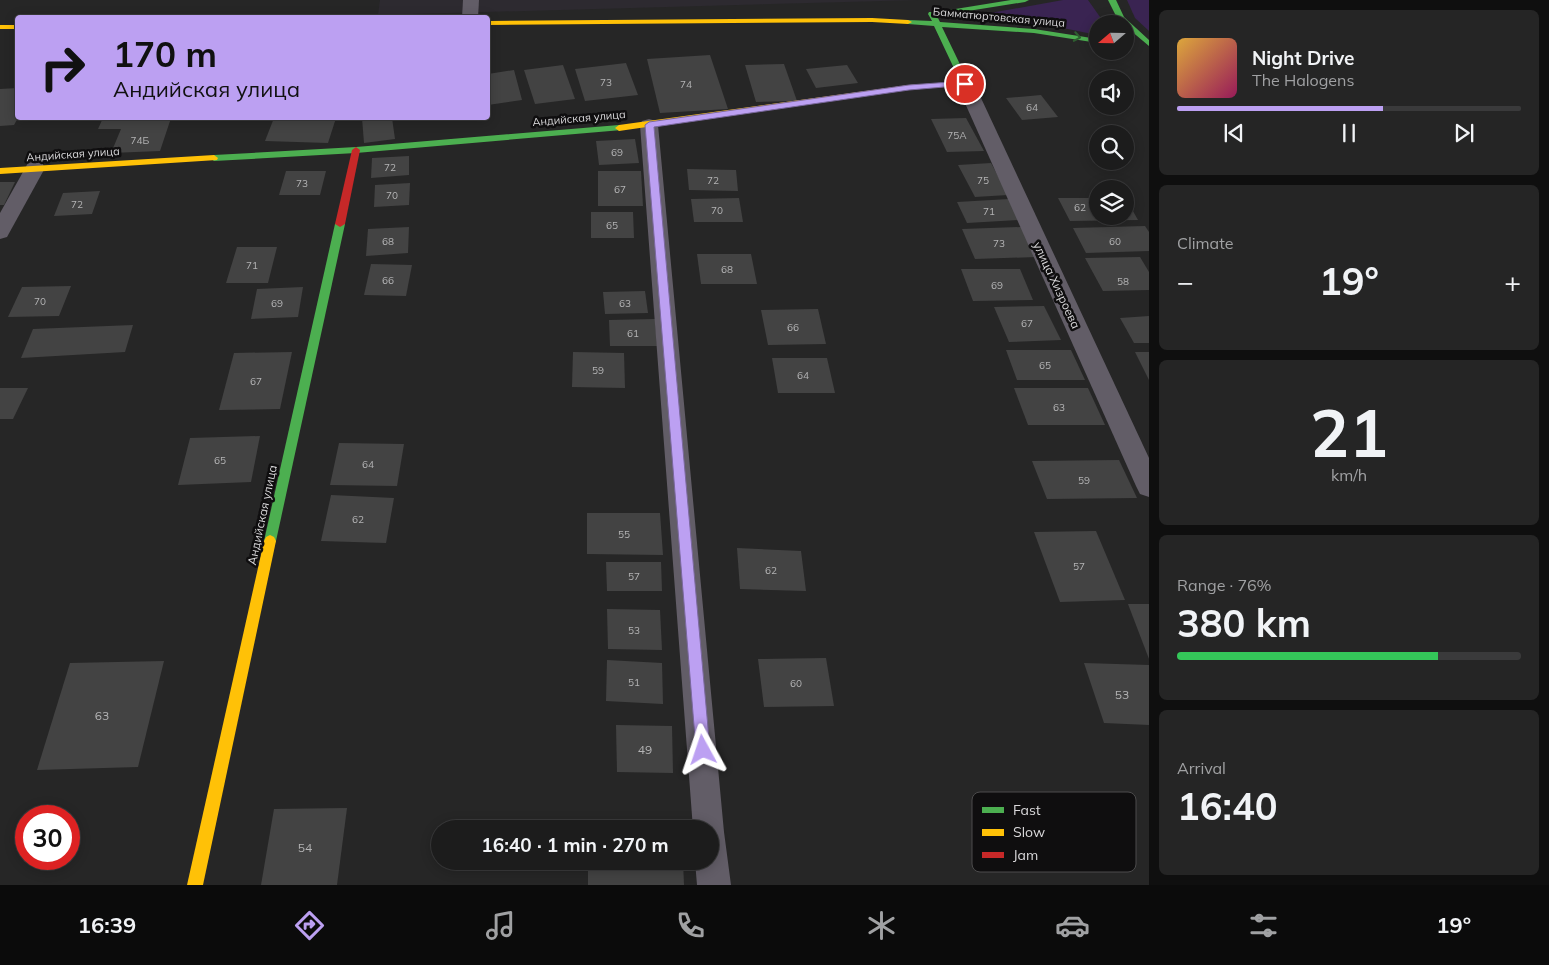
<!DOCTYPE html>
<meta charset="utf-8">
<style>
body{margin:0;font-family:Mulish,sans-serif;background:#252525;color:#f1f3f6;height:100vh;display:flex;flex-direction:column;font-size:19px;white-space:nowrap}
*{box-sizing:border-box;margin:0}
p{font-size:16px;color:#a0a1a3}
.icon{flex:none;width:28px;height:28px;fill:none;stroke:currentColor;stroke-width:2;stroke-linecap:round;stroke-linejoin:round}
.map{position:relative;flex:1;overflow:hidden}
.drawer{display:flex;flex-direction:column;gap:10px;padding:10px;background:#0f0f0f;width:400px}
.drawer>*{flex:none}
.guide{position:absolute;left:15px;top:15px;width:475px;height:105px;border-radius:5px;box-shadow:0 2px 12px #0003,0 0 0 1px #3a3a3b;background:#bca0f2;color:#111;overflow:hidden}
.needle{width:32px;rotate:250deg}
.fabs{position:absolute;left:1089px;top:15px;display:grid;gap:10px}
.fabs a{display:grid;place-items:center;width:45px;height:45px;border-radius:50%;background:#1c1c1c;box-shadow:0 2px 12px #0003,0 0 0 1px #3a3a3b;font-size:25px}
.speed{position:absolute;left:15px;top:805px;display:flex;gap:10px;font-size:25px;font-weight:700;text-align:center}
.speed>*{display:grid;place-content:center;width:65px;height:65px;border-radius:50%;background:#1c1c1c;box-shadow:0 2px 12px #0003,0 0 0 1px #3a3a3b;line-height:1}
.speed .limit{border:8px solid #d22;background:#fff;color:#111}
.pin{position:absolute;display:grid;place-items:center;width:42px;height:42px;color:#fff;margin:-21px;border:2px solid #fff;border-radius:50%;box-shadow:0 1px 5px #0007}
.me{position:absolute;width:55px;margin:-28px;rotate:355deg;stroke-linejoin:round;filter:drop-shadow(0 0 4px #0008)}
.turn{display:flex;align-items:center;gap:18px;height:105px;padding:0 15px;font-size:22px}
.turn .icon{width:65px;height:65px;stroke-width:2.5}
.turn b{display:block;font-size:35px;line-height:42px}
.big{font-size:38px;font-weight:700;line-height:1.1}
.drawer .widget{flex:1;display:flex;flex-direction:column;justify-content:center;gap:8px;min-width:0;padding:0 18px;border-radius:8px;background:#252525}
.drawer .dial{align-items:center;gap:0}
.dial b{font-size:65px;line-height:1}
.song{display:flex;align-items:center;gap:15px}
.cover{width:60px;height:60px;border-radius:8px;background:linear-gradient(135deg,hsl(40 70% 55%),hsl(330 70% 35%))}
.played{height:5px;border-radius:2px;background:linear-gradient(90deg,#bca0f2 60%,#3a3a3b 60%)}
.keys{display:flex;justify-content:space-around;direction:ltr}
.heat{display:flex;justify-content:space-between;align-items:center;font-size:28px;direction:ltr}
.charge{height:8px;border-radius:4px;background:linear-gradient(90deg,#34c759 76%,#3a3a3b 0)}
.trip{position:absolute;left:431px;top:820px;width:288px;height:50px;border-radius:25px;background:#1c1c1c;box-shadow:0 2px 12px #0003,0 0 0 1px #3a3a3b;font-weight:700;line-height:50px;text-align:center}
.dock{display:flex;height:80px;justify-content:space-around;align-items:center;background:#0b0b0b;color:#a0a1a3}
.dock .icon{width:35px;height:35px}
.dock .selected{color:#bca0f2}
.dock b{font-size:22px;color:#f1f3f6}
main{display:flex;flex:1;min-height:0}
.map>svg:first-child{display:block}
</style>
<main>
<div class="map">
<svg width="1149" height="885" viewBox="0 0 1149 885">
<rect width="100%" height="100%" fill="#262626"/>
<path fill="#2d2a30" d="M 380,0 L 919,0 L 378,15 Z"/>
<g fill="#3a2452">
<path d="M 1063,0 L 1088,0 L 1105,24 L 1098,24 L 1097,35 L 1058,27 L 962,18 Z"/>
<path d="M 1127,0 L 1149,0 L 1149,31 L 1135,18 Z"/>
</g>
<g fill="#434343">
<path d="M 710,55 L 728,109 L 660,113 L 647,59 Z"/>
<path d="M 626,63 L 638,95 L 585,101 L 575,69 Z"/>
<path d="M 784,64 L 797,101 L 756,102 L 745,65 Z"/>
<path d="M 563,65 L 575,99 L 535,104 L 524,70 Z"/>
<path d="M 847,65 L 858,83 L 816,88 L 806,69 Z"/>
<path d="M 514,70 L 522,100 L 488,105 L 488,74 Z"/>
<path d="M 18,88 L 18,118 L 14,125 L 0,126 L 0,89 Z"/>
<path d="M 1041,95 L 1058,117 L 1022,120 L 1006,98 Z"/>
<path d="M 103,118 L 171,118 L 160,151 L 111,153 L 121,129 L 98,129 Z"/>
<path d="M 274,118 L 336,118 L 328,143 L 265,141 Z"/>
<path d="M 362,118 L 392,118 L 395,139 L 364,143 Z"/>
<path d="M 966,118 L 984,151 L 947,152 L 931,119 Z"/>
<path d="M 635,139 L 639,163 L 599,165 L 596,141 Z"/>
<path d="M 409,156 L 409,175 L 371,178 L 372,158 Z"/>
<path d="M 991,163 L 1008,195 L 975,197 L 958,165 Z"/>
<path d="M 687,169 L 736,170 L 738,191 L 689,190 Z"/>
<path d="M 286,171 L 326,171 L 320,195 L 279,195 Z"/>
<path d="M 598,171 L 641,171 L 643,206 L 598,206 Z"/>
<path d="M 0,182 L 15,182 L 4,205 L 0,205 Z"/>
<path d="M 410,183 L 409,205 L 374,207 L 375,185 Z"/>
<path d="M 100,191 L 92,214 L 54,216 L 63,193 Z"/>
<path d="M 1125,197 L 1138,220 L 1070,221 L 1058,198 L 1098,198 L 1098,216 L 1125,216 Z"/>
<path d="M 739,198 L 743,222 L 694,222 L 691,199 Z"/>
<path d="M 1009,199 L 1020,220 L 967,223 L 957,202 Z"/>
<path d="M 591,212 L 633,212 L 634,238 L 591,238 Z"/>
<path d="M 1145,226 L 1149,232 L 1149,251 L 1086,253 L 1073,228 Z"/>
<path d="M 409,227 L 408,253 L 366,256 L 368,229 Z"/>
<path d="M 1021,227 L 1036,257 L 975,259 L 962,229 Z"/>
<path d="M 237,247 L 277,247 L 268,283 L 226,283 Z"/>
<path d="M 697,254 L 751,254 L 757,284 L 701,284 Z"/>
<path d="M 1140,257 L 1149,272 L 1149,290 L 1103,291 L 1085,258 Z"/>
<path d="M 371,264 L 412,265 L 406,296 L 364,295 Z"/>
<path d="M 961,269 L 1020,269 L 1033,300 L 973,301 Z"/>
<path d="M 71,286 L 59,316 L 8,317 L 22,287 Z"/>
<path d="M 303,287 L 298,317 L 251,319 L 257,289 Z"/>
<path d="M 645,291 L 648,313 L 605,314 L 603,292 Z"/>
<path d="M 1044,306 L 1061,340 L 1009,342 L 994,307 Z"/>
<path d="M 818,309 L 826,344 L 768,345 L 761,310 Z"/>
<path d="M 1149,316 L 1149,343 L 1134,343 L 1120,318 Z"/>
<path d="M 655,319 L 657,346 L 610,346 L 609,320 Z"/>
<path d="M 133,325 L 125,352 L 21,358 L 33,329 Z"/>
<path d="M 1006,350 L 1071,350 L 1085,380 L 1017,380 Z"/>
<path d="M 292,352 L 280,409 L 219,410 L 234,353 Z"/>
<path d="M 573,352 L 624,353 L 625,388 L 572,387 Z"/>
<path d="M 1135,352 L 1149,352 L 1149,380 Z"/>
<path d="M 772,358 L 827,358 L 835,393 L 778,393 Z"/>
<path d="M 0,388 L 28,388 L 13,419 L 0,419 Z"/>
<path d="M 1014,388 L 1088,388 L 1105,425 L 1028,425 Z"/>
<path d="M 260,436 L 251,482 L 178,485 L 190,438 Z"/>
<path d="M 339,443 L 404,444 L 397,486 L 330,485 Z"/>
<path d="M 1119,460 L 1137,498 L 1047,499 L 1032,461 Z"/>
<path d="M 331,495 L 394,498 L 386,543 L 321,541 Z"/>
<path d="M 587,513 L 660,513 L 663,555 L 587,554 Z"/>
<path d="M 1096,531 L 1125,600 L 1060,602 L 1034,532 Z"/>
<path d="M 737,548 L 801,551 L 806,591 L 740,589 Z"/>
<path d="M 606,562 L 661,562 L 662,591 L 607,591 Z"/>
<path d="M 1128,604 L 1149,604 L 1149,659 Z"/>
<path d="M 607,609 L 660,610 L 662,650 L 608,649 Z"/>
<path d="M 826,658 L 834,706 L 764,707 L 758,659 Z"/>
<path d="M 607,660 L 662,663 L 663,704 L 606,701 Z"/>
<path d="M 164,661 L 138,767 L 37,770 L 70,663 Z"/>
<path d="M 1084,663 L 1149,665 L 1149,725 L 1104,723 Z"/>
<path d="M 616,725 L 672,726 L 673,773 L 617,772 Z"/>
<path d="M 347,808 L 337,885 L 261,885 L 274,809 Z"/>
<path d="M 588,861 L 683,861 L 684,885 L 588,885 Z"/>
</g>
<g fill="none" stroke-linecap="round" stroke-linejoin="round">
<g fill="#625d67" fill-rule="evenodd">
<path d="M 463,0 L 479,0 L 478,18 L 462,18 Z"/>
<path d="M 965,78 L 971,79 L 974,83 L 1149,458 L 1149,497 L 1140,494 L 1136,486 L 956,83 L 959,79 Z"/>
<path d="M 649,119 L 656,121 L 658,125 L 724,832 L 731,885 L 697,885 L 695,861 L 710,861 L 710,829 L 693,829 L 640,125 L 642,121 Z"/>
<path d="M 35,162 L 42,163 L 45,168 L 7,237 L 0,239 L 0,213 L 28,163 Z"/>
</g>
<g fill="#4caf50" fill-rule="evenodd">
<path d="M 1011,0 L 1029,0 L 1025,2 L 943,15 L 939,13 L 943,11 Z"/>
<path d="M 1108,0 L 1116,0 L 1124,17 L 1149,40 L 1149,46 L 1118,20 Z"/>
<path d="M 929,12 L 935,12 L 940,22 L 1034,29 L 1098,39 L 1098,43 L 1034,33 L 942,27 L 969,83 L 958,86 L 954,84 L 960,81 L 934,26 L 908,24 L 904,22 L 908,20 L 932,21 L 928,14 Z"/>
<path d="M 619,125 L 622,126 L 622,130 L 356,153 L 214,161 L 210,158 L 214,155 L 356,147 Z"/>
<path d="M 340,221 L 345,224 L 276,541 L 274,545 L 270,547 L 266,545 L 264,541 L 335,224 Z"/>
</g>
<g fill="#ffc107" fill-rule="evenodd">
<path d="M 872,18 L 908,20 L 912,22 L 908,24 L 872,22 L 488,25 L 488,21 Z"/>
<rect x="0" y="25" width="18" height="4"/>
<path d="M 958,82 L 961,82 L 961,86 L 909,89 L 619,131 L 615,128 L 619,125 L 909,85 Z"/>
<path d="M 214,155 L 218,158 L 217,160 L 0,174 L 0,168 Z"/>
<path d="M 270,535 L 274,537 L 276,541 L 203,885 L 187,885 L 264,541 L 266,537 Z"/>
</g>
<path fill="#c62828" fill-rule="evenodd" d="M 356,147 L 360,150 L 345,224 L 340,227 L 335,224 L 352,150 Z"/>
</g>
<defs><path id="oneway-chevron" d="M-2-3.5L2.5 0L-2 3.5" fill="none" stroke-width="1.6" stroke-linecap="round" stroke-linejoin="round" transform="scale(1.25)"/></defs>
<use stroke="#2e5e30" href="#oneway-chevron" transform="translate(1077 37) rotate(10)"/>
<path fill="#bca0f2" stroke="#7a689d" d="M 965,81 L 969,84 L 968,85 L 909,90 L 654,127 L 710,750 L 708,756 L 703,758 L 698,756 L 696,750 L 645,125 L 649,122 L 909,85 Z"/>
<g text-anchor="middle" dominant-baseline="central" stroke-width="5" stroke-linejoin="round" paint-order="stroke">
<g font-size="10" fill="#b4b4b5">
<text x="606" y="82">73</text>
<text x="686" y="84">74</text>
<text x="1032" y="107">64</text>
<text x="957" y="135">75А</text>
<text x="140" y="140">74Б</text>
<text x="617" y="152">69</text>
<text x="390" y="167">72</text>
<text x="713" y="180">72</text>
<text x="983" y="180">75</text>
<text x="302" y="183">73</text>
<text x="620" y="189">67</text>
<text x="392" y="195">70</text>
<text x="77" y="204">72</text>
<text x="1080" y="207">62</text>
<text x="717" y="210">70</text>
<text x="989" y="211">71</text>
<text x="612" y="225">65</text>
<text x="388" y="241">68</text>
<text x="1115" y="241">60</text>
<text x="999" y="243">73</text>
<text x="252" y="265">71</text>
<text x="727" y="269">68</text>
<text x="388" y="280">66</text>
<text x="1123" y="281">58</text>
<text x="997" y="285">69</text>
<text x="40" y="301">70</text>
<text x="277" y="303">69</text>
<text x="625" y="303">63</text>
<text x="1027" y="323">67</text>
<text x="793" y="327">66</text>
<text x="633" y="333">61</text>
<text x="1045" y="365">65</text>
<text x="598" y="370">59</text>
<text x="803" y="375">64</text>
<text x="256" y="381">67</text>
<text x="1059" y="407">63</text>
<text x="220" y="460">65</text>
<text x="368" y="464">64</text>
<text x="1084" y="480">59</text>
<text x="358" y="519">62</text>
<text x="624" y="534">55</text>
<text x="1079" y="566">57</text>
<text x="771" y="570">62</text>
<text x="634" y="576">57</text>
<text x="634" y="630">53</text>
<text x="634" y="682">51</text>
<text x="796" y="683">60</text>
</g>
<g font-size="11" fill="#dad9db" stroke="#0f0e0f">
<text transform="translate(999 17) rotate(5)">Бамматюртовская улица</text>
<text transform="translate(579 118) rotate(-5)">Андийская улица</text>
<text transform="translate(73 154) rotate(-4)">Андийская улица</text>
</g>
<g font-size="12" fill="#dad9db" stroke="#0f0e0f">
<text transform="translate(1057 285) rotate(65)">улица Хизроева</text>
<text transform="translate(262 515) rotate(-78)">Андийская улица</text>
</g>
<g font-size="12" fill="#b4b4b5">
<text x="1122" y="694">53</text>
<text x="102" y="715">63</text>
<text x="645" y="749">49</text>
<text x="305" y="847">54</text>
</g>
</g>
<rect x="972" y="792" width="164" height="80" rx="8" fill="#0f0e0f" stroke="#4c4b4c" stroke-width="1"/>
<rect x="982" y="807" width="22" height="6" fill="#4caf50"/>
<rect x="982" y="829" width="22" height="7" fill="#ffc107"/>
<rect x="982" y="852" width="22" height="6" fill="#c62828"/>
<g font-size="14" fill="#dad9db">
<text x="1013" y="815">Fast</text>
<text x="1013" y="837">Slow</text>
<text x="1013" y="860">Jam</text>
</g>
</svg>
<div class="fabs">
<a><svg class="needle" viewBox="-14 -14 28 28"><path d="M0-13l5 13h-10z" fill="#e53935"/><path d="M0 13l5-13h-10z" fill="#a0a1a3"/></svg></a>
<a><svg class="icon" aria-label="sound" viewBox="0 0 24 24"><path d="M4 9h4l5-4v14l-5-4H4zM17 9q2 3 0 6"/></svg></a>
<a><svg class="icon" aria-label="search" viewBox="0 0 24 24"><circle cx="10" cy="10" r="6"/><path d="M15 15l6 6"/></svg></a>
<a><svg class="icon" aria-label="layers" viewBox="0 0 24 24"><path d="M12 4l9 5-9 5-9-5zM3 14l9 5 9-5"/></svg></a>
</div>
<div class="speed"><div class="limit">30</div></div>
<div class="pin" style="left:965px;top:84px;background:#d93025"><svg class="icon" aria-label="arrive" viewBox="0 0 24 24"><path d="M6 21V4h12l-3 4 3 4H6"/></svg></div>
<svg class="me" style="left:703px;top:750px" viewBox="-20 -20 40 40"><path d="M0-17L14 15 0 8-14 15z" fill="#bca0f2" stroke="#fff" stroke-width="4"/></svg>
<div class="trip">16:40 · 1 min · 270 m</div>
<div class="guide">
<div class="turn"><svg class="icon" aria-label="right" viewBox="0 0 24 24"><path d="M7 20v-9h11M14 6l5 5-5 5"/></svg><div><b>170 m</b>Андийская улица</div></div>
</div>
</div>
<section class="drawer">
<div class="widget">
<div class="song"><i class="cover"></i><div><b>Night Drive</b><p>The Halogens</p></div></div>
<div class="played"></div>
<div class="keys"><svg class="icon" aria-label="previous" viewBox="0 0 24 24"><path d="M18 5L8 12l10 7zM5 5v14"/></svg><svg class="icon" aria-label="pause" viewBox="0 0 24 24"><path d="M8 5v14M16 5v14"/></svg><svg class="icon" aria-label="next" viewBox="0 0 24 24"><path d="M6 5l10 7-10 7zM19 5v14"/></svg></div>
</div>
<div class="widget"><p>Climate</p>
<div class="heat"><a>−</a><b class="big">19°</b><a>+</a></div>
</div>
<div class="widget dial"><b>21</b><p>km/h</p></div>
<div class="widget"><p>Range · 76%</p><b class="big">380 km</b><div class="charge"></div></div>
<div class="widget"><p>Arrival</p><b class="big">16:40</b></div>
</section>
</main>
<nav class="dock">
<b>16:39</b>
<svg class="icon selected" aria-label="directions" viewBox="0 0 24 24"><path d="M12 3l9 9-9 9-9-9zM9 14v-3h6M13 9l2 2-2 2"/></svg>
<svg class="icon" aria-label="music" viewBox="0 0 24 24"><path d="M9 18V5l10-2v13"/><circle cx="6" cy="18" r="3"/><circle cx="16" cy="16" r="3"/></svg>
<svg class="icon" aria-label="phone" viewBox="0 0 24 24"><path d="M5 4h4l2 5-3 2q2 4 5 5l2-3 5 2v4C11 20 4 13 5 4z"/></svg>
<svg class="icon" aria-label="climate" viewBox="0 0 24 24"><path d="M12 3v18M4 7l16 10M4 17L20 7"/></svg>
<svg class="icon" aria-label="car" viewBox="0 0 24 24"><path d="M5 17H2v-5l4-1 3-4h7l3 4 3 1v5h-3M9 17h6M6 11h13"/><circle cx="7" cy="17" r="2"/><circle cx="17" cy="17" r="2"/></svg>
<svg class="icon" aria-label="filters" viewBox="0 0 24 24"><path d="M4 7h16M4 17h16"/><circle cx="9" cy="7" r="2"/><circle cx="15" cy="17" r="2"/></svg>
<b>19°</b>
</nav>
